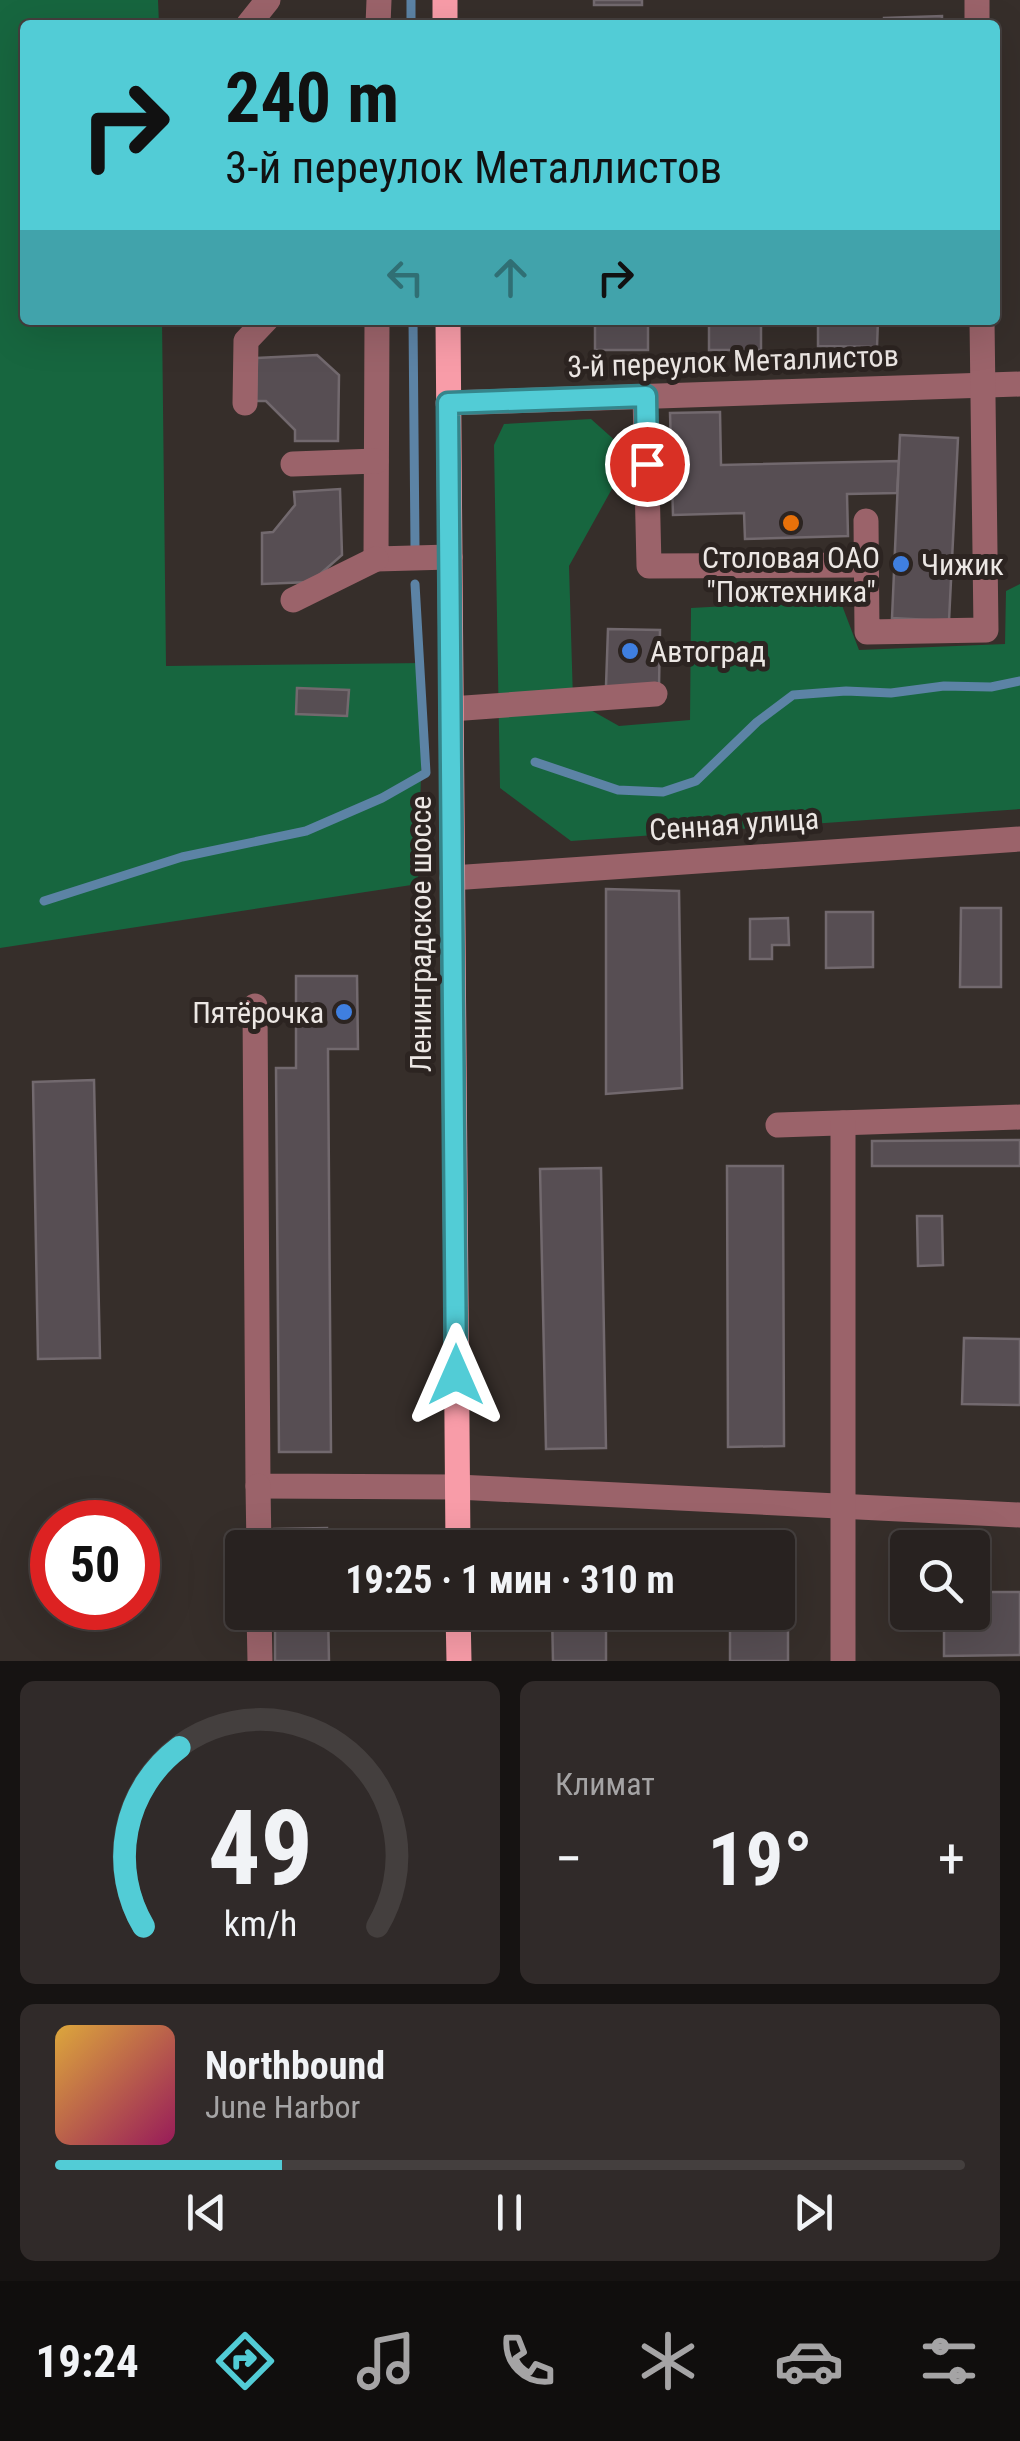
<!DOCTYPE html>
<html lang="ru">
<meta charset="utf-8">
<style>
body{margin:0;font-family:"Roboto Condensed",sans-serif;background:#302a29;color:#f1f3f6;height:100vh;display:flex;flex-direction:column;font-size:38px;white-space:nowrap}
*{box-sizing:border-box;margin:0}
p{font-size:32px;color:#a5a4a5}
.icon{flex:none;width:55px;height:55px;fill:none;stroke:currentColor;stroke-width:2;stroke-linecap:round;stroke-linejoin:round}
.map{position:relative;height:1661px;overflow:hidden}
.panel{display:flex;flex-direction:column;gap:20px;padding:20px;background:#161312;flex:1}
.panel>*{flex:none}
.top-card{position:absolute;left:20px;top:20px;width:980px;height:305px;border-radius:10px;box-shadow:0 10px 40px #0002,0 0 0 2px #443f3e;background:#52ccd6;color:#111;overflow:hidden}
.controls{position:absolute;left:890px;top:1530px;display:grid;gap:20px}
.controls a{display:grid;place-items:center;width:100px;height:100px;border-radius:10px;background:#282220;box-shadow:0 10px 40px #0002,0 0 0 2px #443f3e;font-size:50px}
.speed{position:absolute;left:30px;top:1500px;display:flex;gap:20px;font-size:50px;font-weight:700;text-align:center}
.speed>*{display:grid;place-content:center;width:130px;height:130px;border-radius:50%;background:#282220;box-shadow:0 10px 40px #0002,0 0 0 2px #443f3e;line-height:1}
.speed .limit{border:15px solid #d22;background:#fff;color:#111}
.pin{position:absolute;display:grid;place-items:center;width:85px;height:85px;color:#fff;margin:-42px;border:5px solid #fff;border-radius:50%;box-shadow:0 2px 10px #0007}
.me{position:absolute;width:110px;margin:-55px;rotate:0deg;stroke-linejoin:round;filter:drop-shadow(0 0 8px #0008)}
.turn{display:flex;align-items:center;gap:35px;height:210px;padding:0 40px;font-size:45px}
.turn .icon{width:130px;height:130px;stroke-width:2.5}
.turn b{display:block;font-size:70px;line-height:85px}
.lanes{display:flex;align-items:center;height:95px;padding:0 40px;background:#0003;justify-content:center;gap:50px;direction:ltr}
.lanes .off{opacity:.35}
.big{font-size:75px;font-weight:700;line-height:1.1}
.panel .card{flex:1;display:flex;flex-direction:column;justify-content:center;gap:15px;min-width:0;padding:0 35px;border-radius:15px;background:#302a29}
.panel .dial{align-items:center;gap:0}
.dial svg{height:260px;overflow:visible;fill:none;stroke:#443f3e;stroke-width:7;stroke-linecap:round;text-anchor:middle}
.dial text{fill:#f1f3f6;stroke:none}
.song{display:flex;align-items:center;gap:30px}
.cover{width:120px;height:120px;border-radius:15px;background:linear-gradient(135deg,hsl(40 70% 55%),hsl(330 70% 35%))}
.played{height:10px;border-radius:5px;background:linear-gradient(90deg,#52ccd6 25%,#443f3e 25%)}
.keys{display:flex;justify-content:space-around;direction:ltr}
.heat{display:flex;justify-content:space-between;align-items:center;font-size:55px;direction:ltr}
.panel .tiles{flex:1;display:grid;gap:20px;grid-template-columns:1fr 1fr}
.card:last-child{grid-column:span 2}
.trip{position:absolute;left:225px;top:1530px;width:570px;height:100px;border-radius:10px;background:#282220;box-shadow:0 10px 40px #0002,0 0 0 2px #443f3e;font-weight:700;line-height:100px;text-align:center}
.menu{display:flex;height:160px;justify-content:space-around;align-items:center;background:#100e0d;color:#a5a4a5}
.menu .icon{width:70px;height:70px}
.menu .current{color:#52ccd6}
.menu b{font-size:45px;color:#f1f3f6}
.map>svg:first-child{display:block}
</style>
<div class="map">
<svg width="1020" height="1661" viewBox="0 0 1020 1661">
<rect width="100%" height="100%" fill="#362e2a"/>
<g fill="#17663f">
<path d="M 0,0 L 158,0 L 159,25 L 25,25 L 25,320 L 162,320 L 166,666 L 424,663 L 418,884 L 0,948 Z"/>
<path d="M 591,419 L 619,444 L 618,478 L 569,566 L 573,700 L 619,726 L 690,720 L 691,608 L 840,600 L 859,650 L 1005,644 L 1006,591 L 1020,584 L 1020,809 L 571,841 L 500,788 L 494,445 L 504,424 Z"/>
</g>
<g fill="none" stroke-linecap="round" stroke-linejoin="round">
<g stroke="#5c83a5" stroke-width="9">
<path d="M 411,0 L 411,25"/>
<path d="M 413,320 L 415,546"/>
<path d="M 535,762 L 618,790 L 663,792 L 696,781 L 757,722 L 793,695 L 846,691 L 891,693 L 944,686 L 991,687 L 1020,681"/>
<path d="M 44,901 L 182,857 L 306,831 L 382,798 L 426,773 L 415,584"/>
</g>
</g>
<g fill="#574e53" stroke="#72696e" stroke-width="2.5">
<rect x="594" y="0" width="48" height="5"/>
<path d="M 942,16 L 942,25 L 884,25 L 884,18 Z"/>
<rect x="595" y="320" width="53" height="30"/>
<rect x="709" y="320" width="52" height="30"/>
<path d="M 818,320 L 878,320 L 877,347 L 818,346 Z"/>
<path d="M 317,355 L 339,375 L 338,441 L 295,441 L 295,430 L 266,401 L 256,401 L 257,358 Z"/>
<path d="M 720,412 L 721,465 L 899,461 L 897,493 L 847,494 L 848,536 L 745,539 L 744,513 L 673,515 L 670,413 Z"/>
<path d="M 900,435 L 958,438 L 949,621 L 892,618 Z"/>
<path d="M 340,489 L 342,555 L 311,582 L 262,584 L 262,533 L 273,532 L 295,505 L 294,492 Z"/>
<path d="M 608,629 L 660,630 L 659,687 L 606,686 Z"/>
<path d="M 297,688 L 349,690 L 347,716 L 296,714 Z"/>
<path d="M 606,889 L 679,891 L 682,1088 L 606,1094 Z"/>
<path d="M 961,908 L 1001,908 L 1001,987 L 960,987 Z"/>
<path d="M 826,912 L 873,912 L 873,967 L 826,968 Z"/>
<path d="M 788,918 L 789,945 L 772,945 L 772,959 L 750,959 L 750,919 Z"/>
<path d="M 296,976 L 357,976 L 358,1049 L 328,1049 L 331,1452 L 279,1452 L 276,1068 L 296,1068 Z"/>
<path d="M 94,1080 L 100,1358 L 38,1359 L 33,1082 Z"/>
<path d="M 1020,1140 L 1020,1166 L 872,1166 L 872,1141 Z"/>
<path d="M 727,1166 L 783,1166 L 784,1446 L 728,1447 Z"/>
<path d="M 601,1168 L 606,1448 L 546,1449 L 540,1169 Z"/>
<path d="M 917,1216 L 942,1216 L 943,1265 L 918,1266 Z"/>
<path d="M 964,1338 L 1020,1339 L 1020,1405 L 962,1404 Z"/>
<path d="M 327,1528 L 327,1548 L 274,1548 L 274,1529 Z"/>
<path d="M 778,1573 L 788,1573 L 788,1661 L 730,1661 L 730,1612 L 778,1612 Z"/>
<path d="M 972,1592 L 1020,1592 L 1020,1655 L 944,1656 L 944,1612 L 972,1612 Z"/>
<path d="M 275,1612 L 328,1612 L 329,1661 L 275,1661 Z"/>
<path d="M 552,1612 L 606,1612 L 606,1661 L 553,1661 Z"/>
</g>
<g fill="none" stroke-linecap="round" stroke-linejoin="round">
<g stroke="#9b636a" stroke-width="25">
<path d="M 977,0 L 977,25"/>
<path d="M 248,25 L 268,0"/>
<path d="M 378,25 L 379,0"/>
<path d="M 377,320 L 376,559 L 450,557"/>
<path d="M 645,396 L 649,566 L 864,565"/>
<path d="M 245,403 L 246,341 L 266,320"/>
<path d="M 448,403 L 1020,384"/>
<path d="M 293,464 L 376,461"/>
<path d="M 866,521 L 867,632 L 986,630 L 982,320"/>
<path d="M 293,600 L 376,559"/>
<path d="M 451,709 L 655,694"/>
<path d="M 452,878 L 1020,839"/>
<path d="M 255,1006 L 258,1486 L 457,1487 L 1020,1515"/>
<path d="M 778,1125 L 1020,1117"/>
<path d="M 258,1486 L 259,1548"/>
<path d="M 259,1612 L 260,1661"/>
<path d="M 843,1661 L 843,1123"/>
</g>
<g stroke="#f89ca8" stroke-width="25">
<path d="M 445,0 L 445,25"/>
<path d="M 448,320 L 458,1548"/>
<path d="M 458,1612 L 459,1661"/>
</g>
</g>
<g fill="none" stroke-linecap="round" stroke-linejoin="round">
<defs>
<path id="route" d="M 456,1375 L 448,403 L 646,396 L 647,464"/>
</defs>
<use href="#route" stroke="#35858b" stroke-width="25"/>
<use href="#route" stroke="#52ccd6" stroke-width="18"/>
</g>
<circle fill="#e8710a" stroke="#2c2421" stroke-width="4" cx="791" cy="523" r="10"/>
<g fill="#3f7fe0" stroke="#2c2421" stroke-width="4">
<circle cx="901" cy="564" r="10"/>
<circle cx="630" cy="651" r="10"/>
<circle cx="344" cy="1012" r="10"/>
</g>
<g text-anchor="middle" dominant-baseline="central" stroke-width="10" stroke-linejoin="round" paint-order="stroke">
<g font-size="30" fill="#ece7e4" stroke="#2c2421">
<text transform="translate(733 361) rotate(-2)">3-й переулок Металлистов</text>
<text transform="translate(734 824) rotate(-4)">Сенная улица</text>
<text transform="translate(420 934) rotate(-90)">Ленинградское шоссе</text>
</g>
<g font-size="30" fill="#ece7e4" stroke="#2c2421" text-anchor="start">
<text x="791" y="557" text-anchor="middle">Столовая ОАО<tspan x="791" dy="34">"Пожтехника"</tspan></text>
<text x="921" y="564">Чижик</text>
<text x="650" y="651">Автоград</text>
<text x="324" y="1012" text-anchor="end">Пятёрочка</text>
</g>
</g>
</svg>
<div class="controls">
<a><svg class="icon" aria-label="search" viewBox="0 0 24 24"><circle cx="10" cy="10" r="6"/><path d="M15 15l6 6"/></svg></a>
</div>
<div class="speed"><div class="limit">50</div></div>
<div class="pin" style="left:647px;top:464px;background:#d93025"><svg class="icon" aria-label="arrive" viewBox="0 0 24 24"><path d="M6 21V4h12l-3 4 3 4H6"/></svg></div>
<svg class="me" style="left:456px;top:1375px" viewBox="-20 -20 40 40"><path d="M0-17L14 15 0 8-14 15z" fill="#52ccd6" stroke="#fff" stroke-width="4"/></svg>
<div class="trip">19:25 · 1 мин · 310 m</div>
<div class="top-card">
<div class="turn"><svg class="icon" aria-label="right" viewBox="0 0 24 24"><path d="M7 20v-9h11M14 6l5 5-5 5"/></svg><div><b>240 m</b>3-й переулок Металлистов</div></div>
<div class="lanes"><svg class="icon off" aria-label="left" viewBox="0 0 24 24"><path d="M17 20v-9H6M10 6l-5 5 5 5"/></svg><svg class="icon off" aria-label="ahead" viewBox="0 0 24 24"><path d="M12 20V5M6 11l6-6 6 6"/></svg><svg class="icon" aria-label="right" viewBox="0 0 24 24"><path d="M7 20v-9h11M14 6l5 5-5 5"/></svg></div>
</div>
</div>
<section class="panel">
<div class="tiles">
<div class="card dial"><svg viewBox="0 0 100 80">
<path d="M14 69A42 42 0 1 1 86 69"/>
<path d="M14 69A42 42 0 0 1 25 14" stroke="#52ccd6"/>
<text x="50" y="56" font-size="32" font-weight="700">49</text>
<text x="50" y="72" font-size="11">km/h</text>
</svg></div>
<div class="card"><p>Климат</p>
<div class="heat"><a>−</a><b class="big">19°</b><a>+</a></div>
</div>
<div class="card">
<div class="song"><i class="cover"></i><div><b>Northbound</b><p>June Harbor</p></div></div>
<div class="played"></div>
<div class="keys"><svg class="icon" aria-label="previous" viewBox="0 0 24 24"><path d="M18 5L8 12l10 7zM5 5v14"/></svg><svg class="icon" aria-label="pause" viewBox="0 0 24 24"><path d="M8 5v14M16 5v14"/></svg><svg class="icon" aria-label="next" viewBox="0 0 24 24"><path d="M6 5l10 7-10 7zM19 5v14"/></svg></div>
</div>
</div>
</section>
<nav class="menu">
<b>19:24</b>
<svg class="icon current" aria-label="directions" viewBox="0 0 24 24"><path d="M12 3l9 9-9 9-9-9zM9 14v-3h6M13 9l2 2-2 2"/></svg>
<svg class="icon" aria-label="music" viewBox="0 0 24 24"><path d="M9 18V5l10-2v13"/><circle cx="6" cy="18" r="3"/><circle cx="16" cy="16" r="3"/></svg>
<svg class="icon" aria-label="phone" viewBox="0 0 24 24"><path d="M5 4h4l2 5-3 2q2 4 5 5l2-3 5 2v4C11 20 4 13 5 4z"/></svg>
<svg class="icon" aria-label="climate" viewBox="0 0 24 24"><path d="M12 3v18M4 7l16 10M4 17L20 7"/></svg>
<svg class="icon" aria-label="car" viewBox="0 0 24 24"><path d="M5 17H2v-5l4-1 3-4h7l3 4 3 1v5h-3M9 17h6M6 11h13"/><circle cx="7" cy="17" r="2"/><circle cx="17" cy="17" r="2"/></svg>
<svg class="icon" aria-label="filters" viewBox="0 0 24 24"><path d="M4 7h16M4 17h16"/><circle cx="9" cy="7" r="2"/><circle cx="15" cy="17" r="2"/></svg>
</nav>
